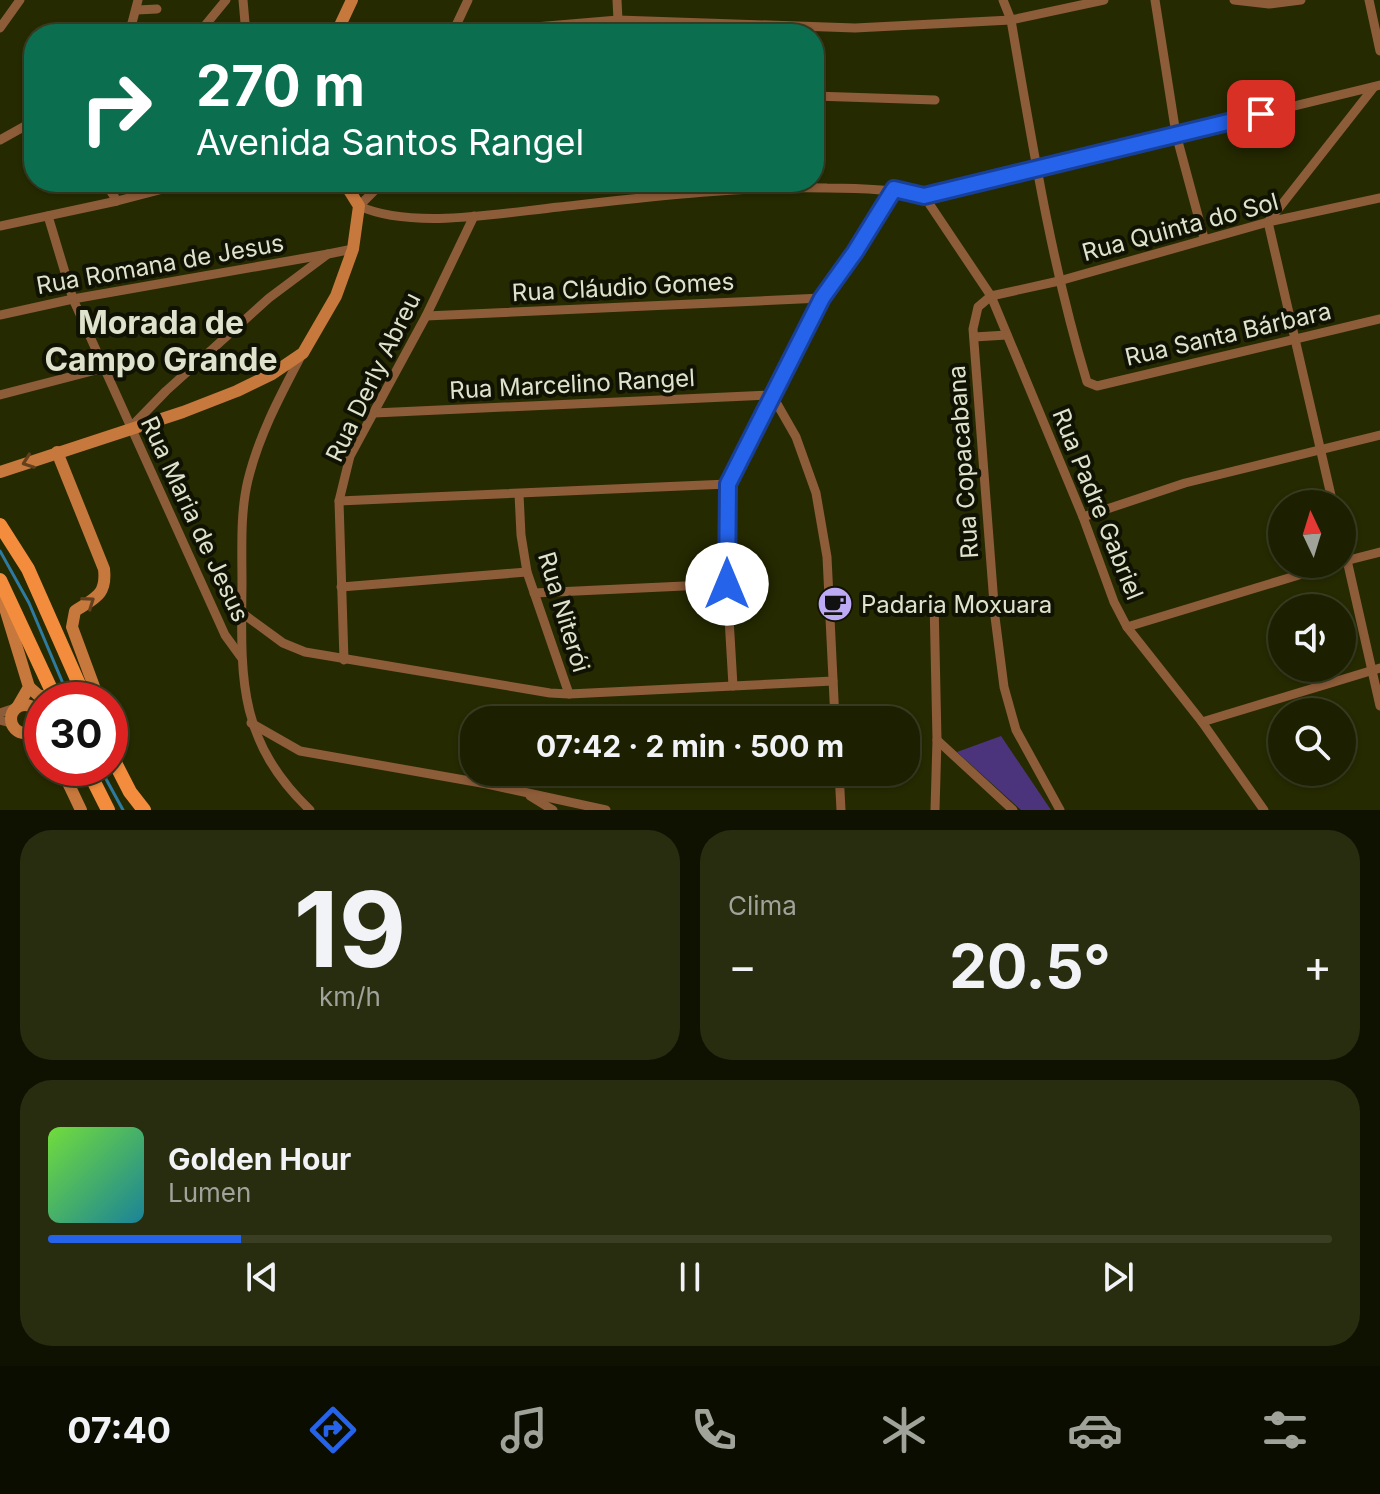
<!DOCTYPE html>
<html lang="pt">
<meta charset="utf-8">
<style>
body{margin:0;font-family:Inter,sans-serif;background:#292d10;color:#f1f3f6;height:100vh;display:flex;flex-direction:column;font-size:30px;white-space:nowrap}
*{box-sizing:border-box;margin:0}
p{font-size:26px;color:#a0a399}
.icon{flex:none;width:44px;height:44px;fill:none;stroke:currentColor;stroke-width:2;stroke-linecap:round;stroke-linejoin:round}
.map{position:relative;height:810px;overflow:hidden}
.sheet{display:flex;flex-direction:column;gap:20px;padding:20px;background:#0f1201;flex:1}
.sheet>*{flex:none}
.top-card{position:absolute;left:24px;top:24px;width:800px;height:168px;border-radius:32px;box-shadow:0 2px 6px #0004,0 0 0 2px #3a3e23;background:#0b6e4f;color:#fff;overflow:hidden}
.needle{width:52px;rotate:356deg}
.controls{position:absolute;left:1268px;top:490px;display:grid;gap:16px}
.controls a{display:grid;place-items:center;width:88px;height:88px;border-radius:50%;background:#1c2001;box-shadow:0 2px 6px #0004,0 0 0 2px #3a3e23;font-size:40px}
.speed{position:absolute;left:24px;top:682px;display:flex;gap:16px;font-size:40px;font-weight:700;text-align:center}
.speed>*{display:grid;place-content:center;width:104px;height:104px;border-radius:50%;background:#1c2001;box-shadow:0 2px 6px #0004,0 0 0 2px #3a3e23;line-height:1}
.speed .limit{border:12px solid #d22;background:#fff;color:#111}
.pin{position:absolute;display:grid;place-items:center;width:68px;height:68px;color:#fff;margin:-34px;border-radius:16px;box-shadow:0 4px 12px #0006}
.me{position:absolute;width:88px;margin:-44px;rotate:0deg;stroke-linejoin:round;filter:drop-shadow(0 0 6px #0008)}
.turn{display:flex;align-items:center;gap:28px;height:168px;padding:0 40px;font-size:36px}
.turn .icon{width:104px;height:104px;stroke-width:2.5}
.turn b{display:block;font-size:56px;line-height:68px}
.big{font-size:60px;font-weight:700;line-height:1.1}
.sheet .widget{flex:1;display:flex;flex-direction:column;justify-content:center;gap:12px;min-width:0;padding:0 28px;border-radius:32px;background:#292d10}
.sheet .dial{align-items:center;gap:0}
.dial b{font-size:104px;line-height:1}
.song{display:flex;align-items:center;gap:24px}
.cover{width:96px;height:96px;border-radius:12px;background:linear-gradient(135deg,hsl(100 70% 55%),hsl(190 70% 35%))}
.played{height:8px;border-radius:4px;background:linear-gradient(90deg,#2563eb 15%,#3a3e23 15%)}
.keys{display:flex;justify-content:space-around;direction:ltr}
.heat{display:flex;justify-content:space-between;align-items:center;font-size:44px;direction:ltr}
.sheet .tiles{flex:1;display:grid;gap:20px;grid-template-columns:1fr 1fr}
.widget:last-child{grid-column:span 2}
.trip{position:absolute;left:460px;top:706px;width:460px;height:80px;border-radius:32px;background:#1c2001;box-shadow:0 2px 6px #0004,0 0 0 2px #3a3e23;font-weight:700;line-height:80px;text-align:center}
.menu{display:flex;height:128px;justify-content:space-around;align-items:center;background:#0b0d00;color:#a0a399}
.menu .icon{width:56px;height:56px}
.menu .current{color:#2563eb}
.menu b{font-size:36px;color:#f1f3f6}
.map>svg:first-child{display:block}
</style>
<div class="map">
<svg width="1380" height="810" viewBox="0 0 1380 810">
<rect width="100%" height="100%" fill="#262a01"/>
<path fill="#4c347d" d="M 1001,736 L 1051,810 L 1021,810 L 957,752 Z"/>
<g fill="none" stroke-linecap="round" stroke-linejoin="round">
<g stroke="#2d7ba3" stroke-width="3">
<path d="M 0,551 L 29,603 L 70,700"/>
<path d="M 100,768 L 123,810"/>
</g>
<g stroke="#8d5c39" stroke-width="9">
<path d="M 243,0 L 246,34"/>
<path d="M 617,0 L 618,20"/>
<path d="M 1003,0 L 1011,20 C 1032,142 1051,263 1087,382 L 1097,386 L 1380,319"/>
<path d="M 1155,0 L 1176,134 L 1204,238"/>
<path d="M 1234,0 L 1269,4 L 1301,0"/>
<path d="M 1369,0 L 1380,51"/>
<path d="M 137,10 L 157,9"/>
<path d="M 0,28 L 20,0"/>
<path d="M 126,34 L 132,23 L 138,0"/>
<path d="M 198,34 L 226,0"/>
<path d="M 452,34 L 468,0"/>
<path d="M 454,34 L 618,20 L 855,28 L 1011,20 L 1104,0"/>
<path d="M 814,96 L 935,100"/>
<path d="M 0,140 L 34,121"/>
<path d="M 105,182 L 117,201"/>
<path d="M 383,182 L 359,206 C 412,230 501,213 559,207 C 648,197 737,186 827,188 C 860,188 891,189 924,196 L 1380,85"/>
<path d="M 924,196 L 991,296 L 1083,517 L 1114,602 L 1127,627 L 1202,722 L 1264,810"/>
<path d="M 48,216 L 73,299 L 225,635 L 241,657"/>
<path d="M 0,226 L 117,201 L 190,182"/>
<path d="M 0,315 L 73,299 L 328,254"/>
<path d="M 426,316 L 822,298"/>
<path d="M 974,337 L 1007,335"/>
<path d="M 301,356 C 280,396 259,435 248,480 C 240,513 242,549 242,584 C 241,677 237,740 310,810"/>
<path d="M 0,395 L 104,368"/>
<path d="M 374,413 L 772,395 L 796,437 L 816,493 L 827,557 L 835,720"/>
<path d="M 131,427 L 166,391 L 269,298 L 328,254 L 353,249"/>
<path d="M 519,494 L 521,535 L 527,572 L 569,694"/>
<path d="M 339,501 L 728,484"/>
<path d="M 1333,504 L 1268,222 L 1374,87"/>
<path d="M 1083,517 L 1185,483 L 1380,435"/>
<path d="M 1342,538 L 1380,706"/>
<path d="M 1345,561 L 1380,552"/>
<path d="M 341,587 L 527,572"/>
<path d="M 534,593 L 727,584"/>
<path d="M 934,600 L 937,740 L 935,810"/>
<path d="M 242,613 L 283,643 L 305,652 L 550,693 L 569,694 L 833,681"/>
<path d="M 1127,627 L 1335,564"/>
<path d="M 344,660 L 339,501 L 350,456 L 426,316 L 474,216"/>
<path d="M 733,686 L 727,584 L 728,484 L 822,298 L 855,252 L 894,189"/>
<path d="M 0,713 L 15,708"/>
<path d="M 0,720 L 11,723"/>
<path d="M 1202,722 L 1380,668"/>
<path d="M 251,723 L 300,751 L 487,784 L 606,810"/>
<path d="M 937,740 L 1013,810"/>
<path d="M 839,772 L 841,810"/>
<path d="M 530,796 L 553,810"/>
<path d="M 1060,810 L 1016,730 L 1004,687 L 995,617 L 973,329 L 978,307 L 991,296 L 1059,281 L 1268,222 L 1380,198"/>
</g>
<g stroke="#c7783d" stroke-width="12">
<path d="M 336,34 L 352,0"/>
<path d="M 57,452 L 104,569 C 107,595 95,598 75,611 L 72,627 L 99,700"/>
<path d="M 0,472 L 183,412 L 237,391 L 272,374 L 303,353 L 336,296 L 353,249 L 359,206 L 344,182"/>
<path d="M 0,592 L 29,687 L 18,706"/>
<path d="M 29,687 L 38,695 L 54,700"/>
<circle cx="25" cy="719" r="14"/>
<path d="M 110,731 L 115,759"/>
<path d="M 61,768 L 81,810"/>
</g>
<g stroke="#f38d3d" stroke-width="14">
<path d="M 0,525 L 28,569 L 86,700"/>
<path d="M 0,580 L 56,700"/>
<path d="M 110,753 L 130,792 L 144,810"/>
<path d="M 87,768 L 108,810"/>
</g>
</g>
<defs><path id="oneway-chevron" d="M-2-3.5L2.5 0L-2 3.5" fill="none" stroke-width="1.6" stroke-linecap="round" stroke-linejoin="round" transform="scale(2)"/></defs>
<g stroke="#62401d">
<use href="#oneway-chevron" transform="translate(28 462) rotate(160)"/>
<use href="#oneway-chevron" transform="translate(89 602) rotate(-35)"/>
</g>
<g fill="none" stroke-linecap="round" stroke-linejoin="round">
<defs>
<path id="route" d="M 727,584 L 728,484 L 822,298 L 855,252 L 894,189 L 924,196 L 1261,114"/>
</defs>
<use href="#route" stroke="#184099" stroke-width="20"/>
<use href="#route" stroke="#2563eb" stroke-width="14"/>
</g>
<defs>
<symbol id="cafe-disc" viewBox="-11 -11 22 22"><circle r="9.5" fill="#bcaaf5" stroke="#101203"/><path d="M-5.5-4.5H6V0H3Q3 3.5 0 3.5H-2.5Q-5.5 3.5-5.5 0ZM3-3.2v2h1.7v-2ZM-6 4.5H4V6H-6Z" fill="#111"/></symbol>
</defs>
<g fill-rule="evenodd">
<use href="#cafe-disc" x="815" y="584" width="40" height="40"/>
</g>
<g text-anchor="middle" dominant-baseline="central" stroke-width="8" stroke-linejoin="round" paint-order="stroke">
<g font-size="24" fill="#dfe3cd" stroke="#101203">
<text transform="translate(1180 227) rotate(-15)">Rua Quinta do Sol</text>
<text transform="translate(160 264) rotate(-10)">Rua Romana de Jesus</text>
<text transform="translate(623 287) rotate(-3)">Rua Cláudio Gomes</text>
<text transform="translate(1228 334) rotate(-13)">Rua Santa Bárbara</text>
<text transform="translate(373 377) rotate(-64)">Rua Derly Abreu</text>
<text transform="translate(572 384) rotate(-3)">Rua Marcelino Rangel</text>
<text transform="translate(963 462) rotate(-94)">Rua Copacabana</text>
<text transform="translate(1098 504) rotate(68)">Rua Padre Gabriel</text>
<text transform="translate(195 519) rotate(65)">Rua Maria de Jesus</text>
<text transform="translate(564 612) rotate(73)">Rua Niterói</text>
</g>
<g font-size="24" fill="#dfe3cd" stroke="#101203" text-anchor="start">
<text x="861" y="604">Padaria Moxuara</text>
</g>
<g font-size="32" font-weight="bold" fill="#dfe3cd" stroke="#101203">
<text x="161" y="322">Morada de<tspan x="161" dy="37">Campo Grande</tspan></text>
</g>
</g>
</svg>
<div class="controls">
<a><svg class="needle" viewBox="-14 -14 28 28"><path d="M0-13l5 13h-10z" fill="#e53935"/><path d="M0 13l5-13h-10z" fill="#a0a399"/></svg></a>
<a><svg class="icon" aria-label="sound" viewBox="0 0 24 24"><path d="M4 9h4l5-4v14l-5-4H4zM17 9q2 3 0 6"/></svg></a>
<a><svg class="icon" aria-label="search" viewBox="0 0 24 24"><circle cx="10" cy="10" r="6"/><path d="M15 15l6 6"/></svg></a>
</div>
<div class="speed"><div class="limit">30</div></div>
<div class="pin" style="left:1261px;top:114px;background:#d93025"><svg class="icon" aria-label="arrive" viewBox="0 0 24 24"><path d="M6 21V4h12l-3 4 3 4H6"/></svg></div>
<svg class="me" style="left:727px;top:584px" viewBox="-20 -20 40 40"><circle r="19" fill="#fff"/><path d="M0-13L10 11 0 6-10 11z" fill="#2563eb"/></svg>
<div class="trip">07:42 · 2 min · 500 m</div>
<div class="top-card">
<div class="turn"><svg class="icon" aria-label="right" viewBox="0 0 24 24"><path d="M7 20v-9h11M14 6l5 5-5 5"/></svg><div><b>270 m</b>Avenida Santos Rangel</div></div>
</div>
</div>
<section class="sheet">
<div class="tiles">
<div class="widget dial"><b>19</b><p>km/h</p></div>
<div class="widget"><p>Clima</p>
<div class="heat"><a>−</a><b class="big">20.5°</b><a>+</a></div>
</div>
<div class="widget">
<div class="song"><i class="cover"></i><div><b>Golden Hour</b><p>Lumen</p></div></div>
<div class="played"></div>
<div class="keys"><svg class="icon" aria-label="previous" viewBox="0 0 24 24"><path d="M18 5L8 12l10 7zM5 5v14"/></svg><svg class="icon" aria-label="pause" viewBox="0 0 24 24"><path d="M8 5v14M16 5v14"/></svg><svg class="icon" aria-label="next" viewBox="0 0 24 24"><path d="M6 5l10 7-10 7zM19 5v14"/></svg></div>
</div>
</div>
</section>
<nav class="menu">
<b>07:40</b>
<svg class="icon current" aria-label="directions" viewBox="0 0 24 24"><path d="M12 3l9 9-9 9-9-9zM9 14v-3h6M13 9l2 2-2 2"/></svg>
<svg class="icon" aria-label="music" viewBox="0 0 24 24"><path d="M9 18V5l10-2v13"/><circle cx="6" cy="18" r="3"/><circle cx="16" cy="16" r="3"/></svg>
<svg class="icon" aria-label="phone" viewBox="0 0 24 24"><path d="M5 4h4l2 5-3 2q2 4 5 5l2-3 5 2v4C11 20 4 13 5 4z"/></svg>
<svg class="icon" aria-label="climate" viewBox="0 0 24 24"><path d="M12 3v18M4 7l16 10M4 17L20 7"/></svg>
<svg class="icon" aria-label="car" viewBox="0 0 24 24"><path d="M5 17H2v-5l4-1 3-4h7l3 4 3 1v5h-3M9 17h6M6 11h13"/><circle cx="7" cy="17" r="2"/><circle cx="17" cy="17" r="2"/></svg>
<svg class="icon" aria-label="filters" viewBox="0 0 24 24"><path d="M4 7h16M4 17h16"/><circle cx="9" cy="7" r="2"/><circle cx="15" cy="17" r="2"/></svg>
</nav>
